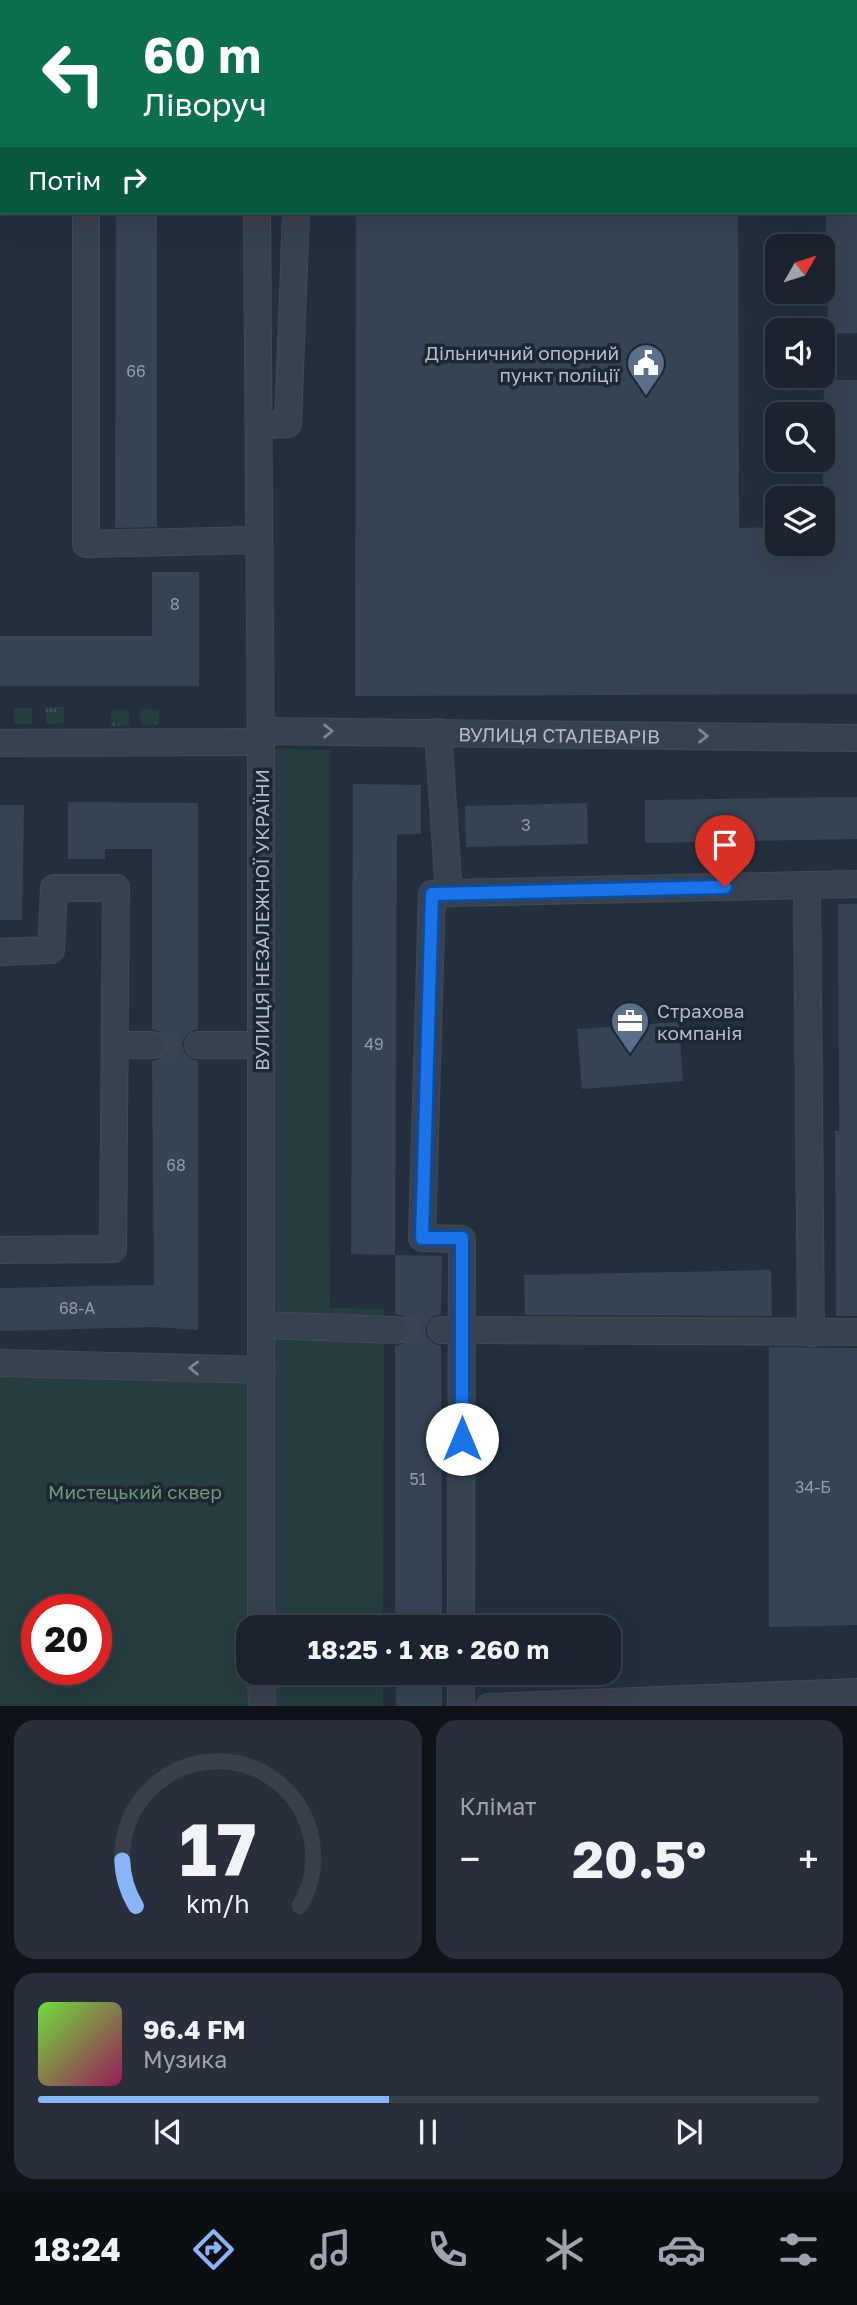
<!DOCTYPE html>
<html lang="uk">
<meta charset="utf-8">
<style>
body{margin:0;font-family:"Golos Text",sans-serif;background:#282f3a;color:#f1f3f6;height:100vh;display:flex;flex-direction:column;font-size:26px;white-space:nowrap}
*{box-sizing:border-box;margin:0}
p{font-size:23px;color:#a0a4aa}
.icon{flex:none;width:38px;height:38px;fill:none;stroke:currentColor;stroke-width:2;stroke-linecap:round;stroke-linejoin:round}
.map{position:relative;height:1706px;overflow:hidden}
.side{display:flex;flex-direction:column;gap:14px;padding:14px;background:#0f1319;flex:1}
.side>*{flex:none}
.top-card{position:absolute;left:0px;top:0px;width:858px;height:214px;box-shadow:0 7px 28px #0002,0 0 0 2px #39404a;background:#0b6e4f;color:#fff;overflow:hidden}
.needle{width:46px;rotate:51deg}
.buttons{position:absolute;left:765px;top:234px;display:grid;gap:14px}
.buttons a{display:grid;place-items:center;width:70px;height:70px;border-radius:14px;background:#1b232e;box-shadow:0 7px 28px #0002,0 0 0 2px #39404a;font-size:35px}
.speed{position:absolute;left:21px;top:1594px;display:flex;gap:14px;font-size:35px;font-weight:700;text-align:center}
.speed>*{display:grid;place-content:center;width:91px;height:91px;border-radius:50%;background:#1b232e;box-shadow:0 7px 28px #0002,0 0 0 2px #39404a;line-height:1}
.speed .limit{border:10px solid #d22;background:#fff;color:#111}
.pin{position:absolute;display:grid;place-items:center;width:60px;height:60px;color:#fff;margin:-72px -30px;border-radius:50% 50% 50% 0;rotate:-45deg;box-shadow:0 0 7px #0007}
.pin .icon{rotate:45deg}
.me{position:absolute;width:77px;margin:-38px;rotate:0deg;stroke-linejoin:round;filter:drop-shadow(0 0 5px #0008)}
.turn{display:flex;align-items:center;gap:24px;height:147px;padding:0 28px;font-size:32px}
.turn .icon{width:91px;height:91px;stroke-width:2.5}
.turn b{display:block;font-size:49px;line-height:60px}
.then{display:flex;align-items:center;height:66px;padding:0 28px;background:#0003;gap:14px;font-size:26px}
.big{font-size:52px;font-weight:700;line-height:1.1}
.side .widget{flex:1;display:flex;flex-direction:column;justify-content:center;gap:10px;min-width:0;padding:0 24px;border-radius:21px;background:#282f3a}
.side .dial{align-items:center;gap:0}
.dial svg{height:182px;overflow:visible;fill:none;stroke:#39404a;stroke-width:7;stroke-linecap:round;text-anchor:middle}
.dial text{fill:#f1f3f6;stroke:none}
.song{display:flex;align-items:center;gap:21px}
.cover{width:84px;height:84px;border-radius:10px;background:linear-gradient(135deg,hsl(100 70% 55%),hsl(330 70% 35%))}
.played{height:7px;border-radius:4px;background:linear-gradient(90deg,#8ab4f8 45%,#39404a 45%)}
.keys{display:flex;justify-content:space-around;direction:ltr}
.heat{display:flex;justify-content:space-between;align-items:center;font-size:38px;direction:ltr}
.side .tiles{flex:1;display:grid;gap:14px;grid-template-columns:1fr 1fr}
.widget:last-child{grid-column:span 2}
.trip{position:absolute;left:236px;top:1615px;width:385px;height:70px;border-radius:21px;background:#1b232e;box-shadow:0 7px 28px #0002,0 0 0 2px #39404a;font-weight:700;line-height:70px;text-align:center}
.tabs{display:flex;height:112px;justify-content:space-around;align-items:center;background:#0b0e12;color:#a0a4aa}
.tabs .icon{width:49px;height:49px}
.tabs .current{color:#8ab4f8}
.tabs b{font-size:32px;color:#f1f3f6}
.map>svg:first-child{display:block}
</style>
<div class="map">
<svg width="857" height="1707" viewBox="0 0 857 1707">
<defs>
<pattern id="grass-tufts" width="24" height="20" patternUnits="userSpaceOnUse" patternTransform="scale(1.75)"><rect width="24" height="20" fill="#263c3f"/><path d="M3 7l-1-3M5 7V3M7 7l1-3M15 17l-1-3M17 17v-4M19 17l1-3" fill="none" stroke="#435659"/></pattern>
</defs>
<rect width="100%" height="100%" fill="#242f3e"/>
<g fill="url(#grass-tufts)">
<path d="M 64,707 L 64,723 L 46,724 L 46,708 Z"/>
<path d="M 14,708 L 32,708 L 32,723 L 14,724 Z"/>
<path d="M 129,709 L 129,725 L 111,726 L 111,710 Z"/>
<path d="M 140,709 L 159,709 L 159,724 L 141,725 Z"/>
</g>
<g fill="#263c3f" fill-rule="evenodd">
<path d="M 274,749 L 331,750 L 330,1308 L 384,1309 L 383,1627 L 272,1628 Z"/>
<path d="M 0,1363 L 262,1370 L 248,1628 L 248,1673 L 263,1706 L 0,1707 ZM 37,1610 L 96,1610 L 96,1670 L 37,1670 Z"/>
<path d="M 272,1673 L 383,1673 L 383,1706 L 272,1707 Z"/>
</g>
<g fill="#364354">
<path d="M 116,212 L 157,212 L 157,527 L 115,528 Z"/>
<path d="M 356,212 L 738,212 L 739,528 L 777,527 L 777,544 L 822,544 L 824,380 L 857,380 L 857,694 L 355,696 Z"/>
<path d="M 826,212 L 857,212 L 857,333 L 828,334 Z"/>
<path d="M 152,572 L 199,572 L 199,686 L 0,686 L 0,636 L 152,636 Z"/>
<path d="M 353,784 L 421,785 L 421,834 L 397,834 L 395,1255 L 351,1254 Z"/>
<path d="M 857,797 L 857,839 L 645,843 L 645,800 Z"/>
<path d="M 68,802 L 198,803 L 198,1029 L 190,1032 L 184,1038 L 182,1044 L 185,1053 L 191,1059 L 198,1061 L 198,1330 L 154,1327 L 0,1331 L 0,1288 L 154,1285 L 152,1061 L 159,1059 L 165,1053 L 168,1044 L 166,1038 L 160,1032 L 152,1029 L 152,849 L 105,849 L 105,859 L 68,859 Z"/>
<path d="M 587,803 L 588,844 L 466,847 L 465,806 Z"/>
<path d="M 0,805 L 24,805 L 22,920 L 0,920 Z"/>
<path d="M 838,904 L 857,904 L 857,1316 L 836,1316 L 835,1131 L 839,1131 Z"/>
<path d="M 679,1022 L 683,1081 L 582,1089 L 577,1029 Z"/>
<path d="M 395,1255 L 442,1256 L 441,1314 L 434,1316 L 428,1322 L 425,1331 L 428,1338 L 433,1343 L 441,1346 L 442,1628 L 395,1628 L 395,1346 L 402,1344 L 408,1339 L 411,1330 L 409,1323 L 404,1317 L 395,1314 Z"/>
<path d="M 771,1270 L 772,1316 L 525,1315 L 524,1275 Z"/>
<path d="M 769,1347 L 857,1348 L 857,1625 L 769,1627 Z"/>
<rect x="396" y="1673" width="46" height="33"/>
</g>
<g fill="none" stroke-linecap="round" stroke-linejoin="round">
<g stroke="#3a4453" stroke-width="26" stroke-dasharray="26 13" stroke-linecap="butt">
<path d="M 152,1045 L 198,1045"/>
<path d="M 395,1330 L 441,1330"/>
</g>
<defs>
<g id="minor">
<path d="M 256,0 L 256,2"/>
<path d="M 0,66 L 2,65"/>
<path d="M 0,106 L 2,106"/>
<path d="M 86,212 L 86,544 L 259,540"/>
<path d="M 257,212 L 261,766 L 261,1628"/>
<path d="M 259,425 L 288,424 L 296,212"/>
<path id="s1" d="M 260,731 L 857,738"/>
<path d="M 438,732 L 449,893 L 432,894 L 422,1238 L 462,1239 L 461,1628"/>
<path d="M 0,743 L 260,742"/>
<path d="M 807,885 L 811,1333"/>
<path d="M 449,893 L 857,884"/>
<path d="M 0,952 L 51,950 L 54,888 L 116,888 L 113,1249 L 0,1250"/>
<path d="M 115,1045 L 152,1045"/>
<path d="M 198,1045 L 261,1045"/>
<path d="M 262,1325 L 395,1330"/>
<path d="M 441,1330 L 857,1332"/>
<path d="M 0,1363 L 262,1370"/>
<path d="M 261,1673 L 262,1707"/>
<path d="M 461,1707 L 461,1673"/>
<path d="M 489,1707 L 857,1692"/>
</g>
</defs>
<use href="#minor" stroke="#414a57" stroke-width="28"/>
<use href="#minor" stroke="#38414e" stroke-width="26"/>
</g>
<defs><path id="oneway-chevron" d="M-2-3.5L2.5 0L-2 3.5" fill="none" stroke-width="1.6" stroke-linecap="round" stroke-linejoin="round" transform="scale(1.75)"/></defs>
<g stroke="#7c8592">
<use href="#oneway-chevron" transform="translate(328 731)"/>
<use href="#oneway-chevron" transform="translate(703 736) rotate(1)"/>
<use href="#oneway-chevron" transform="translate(194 1368) rotate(-179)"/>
</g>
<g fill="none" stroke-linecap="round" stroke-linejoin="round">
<defs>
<path id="route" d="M 462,1439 L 462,1238 L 422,1238 L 432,894 L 725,887"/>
</defs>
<use href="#route" stroke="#114b97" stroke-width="18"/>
<use href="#route" stroke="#1a73e8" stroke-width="12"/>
</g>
<defs>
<symbol id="civic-pin" viewBox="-11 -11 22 30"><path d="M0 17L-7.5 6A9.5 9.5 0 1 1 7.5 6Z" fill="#5c6f8a" stroke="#1d2633"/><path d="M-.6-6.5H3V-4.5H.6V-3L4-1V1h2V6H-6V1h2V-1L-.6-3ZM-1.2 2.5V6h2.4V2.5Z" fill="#fff"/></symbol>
<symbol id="office-pin" viewBox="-11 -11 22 30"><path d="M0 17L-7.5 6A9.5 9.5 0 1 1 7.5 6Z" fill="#5c6f8a" stroke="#1d2633"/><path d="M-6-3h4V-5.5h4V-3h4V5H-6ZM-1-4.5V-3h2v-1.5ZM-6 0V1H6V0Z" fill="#fff"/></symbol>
</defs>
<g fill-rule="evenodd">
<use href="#civic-pin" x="624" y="341" width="44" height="60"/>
<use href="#office-pin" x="608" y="999" width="44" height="60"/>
</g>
<g text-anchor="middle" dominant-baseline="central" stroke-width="7" stroke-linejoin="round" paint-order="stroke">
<g font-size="16" fill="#929caa">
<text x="136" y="371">66</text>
<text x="175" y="604">8</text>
<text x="526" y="825">3</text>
<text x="374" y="1044">49</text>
<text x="176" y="1165">68</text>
<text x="77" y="1308">68-А</text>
<text x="418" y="1479">51</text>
<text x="813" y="1487">34-Б</text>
</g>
<g font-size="19" fill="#b4bcc9" stroke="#1d2633" text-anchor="end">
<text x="619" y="352">Дільничний опорний<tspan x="619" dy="22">пункт поліції</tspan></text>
<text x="657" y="1010" text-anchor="start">Страхова<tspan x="657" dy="22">компанія</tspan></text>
</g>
<g font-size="19" fill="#b4bcc9" stroke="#1d2633">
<text stroke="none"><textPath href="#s1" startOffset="299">ВУЛИЦЯ СТАЛЕВАРІВ</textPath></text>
<text transform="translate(261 920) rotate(-90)">ВУЛИЦЯ НЕЗАЛЕЖНОЇ УКРАЇНИ</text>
</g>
<g font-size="19" fill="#6b9a76" stroke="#1d2633">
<text x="135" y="1491">Мистецький сквер</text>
</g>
</g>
</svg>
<div class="buttons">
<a><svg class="needle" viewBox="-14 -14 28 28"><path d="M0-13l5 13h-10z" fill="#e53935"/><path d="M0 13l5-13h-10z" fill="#a0a4aa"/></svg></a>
<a><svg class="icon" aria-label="sound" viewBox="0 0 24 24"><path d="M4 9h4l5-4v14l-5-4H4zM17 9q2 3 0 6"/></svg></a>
<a><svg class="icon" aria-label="search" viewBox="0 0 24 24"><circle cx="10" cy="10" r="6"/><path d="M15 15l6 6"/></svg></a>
<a><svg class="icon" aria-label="layers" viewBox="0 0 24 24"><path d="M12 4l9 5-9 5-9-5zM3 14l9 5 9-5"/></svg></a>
</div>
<div class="speed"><div class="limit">20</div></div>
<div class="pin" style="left:725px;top:887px;background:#d93025"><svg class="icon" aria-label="arrive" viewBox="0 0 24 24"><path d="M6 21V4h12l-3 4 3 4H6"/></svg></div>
<svg class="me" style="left:462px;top:1439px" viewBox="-20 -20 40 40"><circle r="19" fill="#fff"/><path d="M0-13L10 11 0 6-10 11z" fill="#1a73e8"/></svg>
<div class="trip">18:25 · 1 хв · 260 m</div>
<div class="top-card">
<div class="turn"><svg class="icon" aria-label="left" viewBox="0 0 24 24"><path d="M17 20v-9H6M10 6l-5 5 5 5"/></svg><div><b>60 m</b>Ліворуч</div></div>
<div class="then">Потім<svg class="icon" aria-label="right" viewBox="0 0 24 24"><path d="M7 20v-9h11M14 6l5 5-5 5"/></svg></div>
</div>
</div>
<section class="side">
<div class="tiles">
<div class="widget dial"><svg viewBox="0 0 100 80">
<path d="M14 69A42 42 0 1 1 86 69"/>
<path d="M14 69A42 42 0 0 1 8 49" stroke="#8ab4f8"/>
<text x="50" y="56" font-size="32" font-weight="700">17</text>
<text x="50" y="72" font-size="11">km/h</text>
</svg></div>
<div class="widget"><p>Клімат</p>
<div class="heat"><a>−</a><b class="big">20.5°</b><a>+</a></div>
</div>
<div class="widget">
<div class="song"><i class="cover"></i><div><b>96.4 FM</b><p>Музика</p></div></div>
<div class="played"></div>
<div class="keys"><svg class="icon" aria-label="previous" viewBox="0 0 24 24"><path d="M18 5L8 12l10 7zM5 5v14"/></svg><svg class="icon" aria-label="pause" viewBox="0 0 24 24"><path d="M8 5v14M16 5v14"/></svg><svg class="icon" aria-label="next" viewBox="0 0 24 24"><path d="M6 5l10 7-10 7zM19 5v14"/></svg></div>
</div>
</div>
</section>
<nav class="tabs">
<b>18:24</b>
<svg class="icon current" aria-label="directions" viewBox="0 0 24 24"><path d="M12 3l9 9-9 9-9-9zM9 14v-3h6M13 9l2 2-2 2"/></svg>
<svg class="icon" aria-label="music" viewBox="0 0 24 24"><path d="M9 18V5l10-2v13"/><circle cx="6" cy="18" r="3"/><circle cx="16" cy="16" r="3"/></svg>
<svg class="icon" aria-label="phone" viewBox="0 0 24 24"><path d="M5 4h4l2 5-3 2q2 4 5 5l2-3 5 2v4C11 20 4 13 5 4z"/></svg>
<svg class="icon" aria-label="climate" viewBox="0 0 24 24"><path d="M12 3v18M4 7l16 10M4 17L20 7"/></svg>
<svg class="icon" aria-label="car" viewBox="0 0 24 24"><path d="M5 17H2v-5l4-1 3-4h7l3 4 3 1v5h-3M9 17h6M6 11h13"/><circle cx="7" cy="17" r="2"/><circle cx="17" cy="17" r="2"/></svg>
<svg class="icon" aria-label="filters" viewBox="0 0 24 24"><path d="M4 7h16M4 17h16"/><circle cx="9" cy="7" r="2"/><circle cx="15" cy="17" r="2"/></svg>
</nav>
